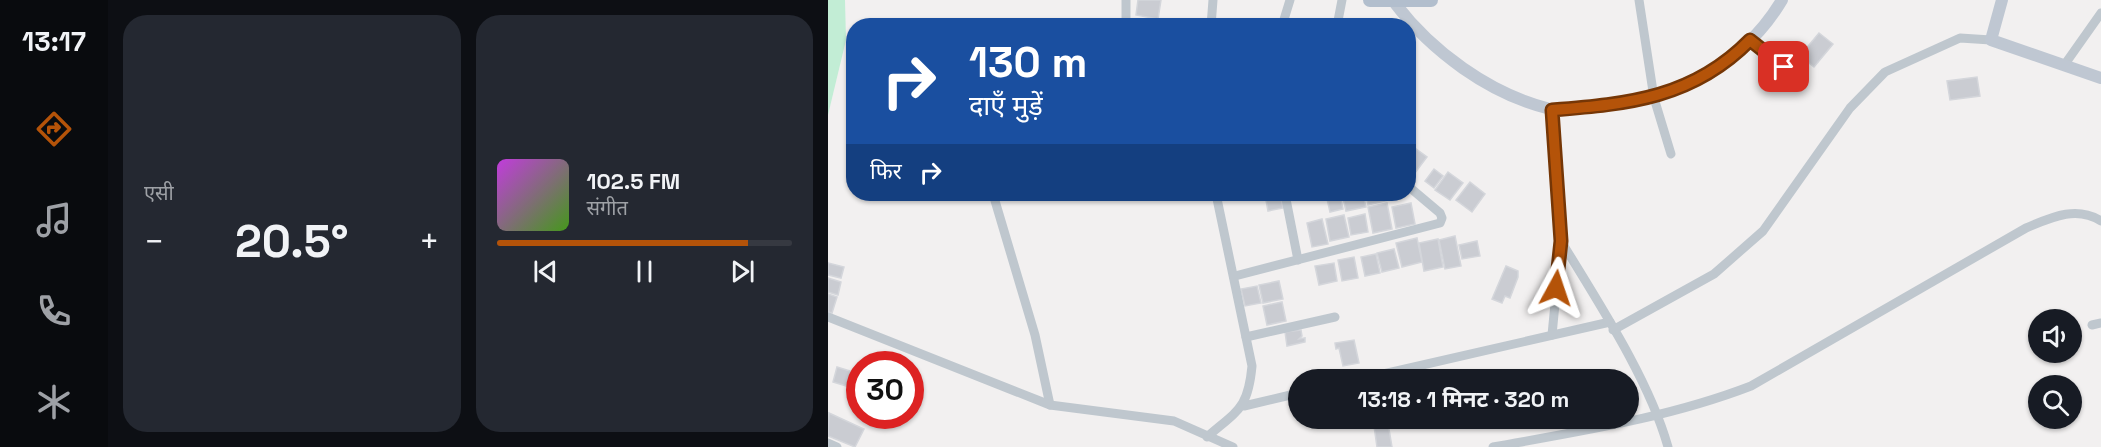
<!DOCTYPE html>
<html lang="hi">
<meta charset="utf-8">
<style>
body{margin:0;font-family:"Space Grotesk","Noto Sans Devanagari",sans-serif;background:#242831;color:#f1f3f6;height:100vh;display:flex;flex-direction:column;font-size:22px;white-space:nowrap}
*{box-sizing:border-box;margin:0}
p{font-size:20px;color:#9ea1a6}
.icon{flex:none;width:33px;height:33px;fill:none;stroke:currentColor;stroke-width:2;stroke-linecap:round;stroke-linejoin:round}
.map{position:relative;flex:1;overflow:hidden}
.sheet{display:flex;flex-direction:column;gap:15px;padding:15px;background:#0d0f14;width:720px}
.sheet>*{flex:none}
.banner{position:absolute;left:18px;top:18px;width:570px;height:183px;border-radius:24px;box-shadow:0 2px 4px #0004;background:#1a4fa0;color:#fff;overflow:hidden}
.controls{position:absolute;left:1200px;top:309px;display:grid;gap:12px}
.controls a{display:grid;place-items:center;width:54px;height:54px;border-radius:50%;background:#171b24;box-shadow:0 2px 4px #0004;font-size:30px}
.speed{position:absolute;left:18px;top:351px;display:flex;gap:12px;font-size:30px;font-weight:700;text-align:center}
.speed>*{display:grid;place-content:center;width:78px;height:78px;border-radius:50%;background:#171b24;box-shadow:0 2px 4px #0004;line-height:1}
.speed .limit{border:9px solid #d22;background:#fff;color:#111}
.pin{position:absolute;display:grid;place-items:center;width:51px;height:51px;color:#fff;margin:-26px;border-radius:12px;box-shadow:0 3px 9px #0006}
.me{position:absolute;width:66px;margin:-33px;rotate:5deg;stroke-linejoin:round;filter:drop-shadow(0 0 4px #0008)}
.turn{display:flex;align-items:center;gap:21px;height:126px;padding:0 24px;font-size:27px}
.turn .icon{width:78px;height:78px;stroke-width:2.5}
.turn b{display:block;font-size:42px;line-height:51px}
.then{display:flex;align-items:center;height:57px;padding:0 24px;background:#0003;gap:12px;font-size:22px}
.big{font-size:45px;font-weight:700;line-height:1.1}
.sheet .card{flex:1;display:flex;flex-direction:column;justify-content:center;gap:9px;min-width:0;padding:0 21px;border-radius:24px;background:#242831}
.song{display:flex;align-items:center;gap:18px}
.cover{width:72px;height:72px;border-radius:9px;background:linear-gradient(135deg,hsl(290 70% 55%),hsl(100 70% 35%))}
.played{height:6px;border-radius:3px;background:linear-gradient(90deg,#b45309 85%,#363941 85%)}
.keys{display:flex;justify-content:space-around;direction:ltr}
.heat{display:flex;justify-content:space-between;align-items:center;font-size:33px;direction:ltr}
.sheet .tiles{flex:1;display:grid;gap:15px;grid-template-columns:repeat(2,1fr)}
.trip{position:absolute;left:460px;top:369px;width:351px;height:60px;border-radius:30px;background:#171b24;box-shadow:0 2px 4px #0004;font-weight:700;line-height:60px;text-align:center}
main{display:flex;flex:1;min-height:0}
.tab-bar{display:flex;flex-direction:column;width:108px;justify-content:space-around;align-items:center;background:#090b0e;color:#9ea1a6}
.tab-bar .icon{width:42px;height:42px}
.tab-bar .selected{color:#b45309}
.tab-bar b{font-size:27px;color:#f1f3f6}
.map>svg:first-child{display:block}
</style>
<main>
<nav class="tab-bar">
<b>13:17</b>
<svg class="icon selected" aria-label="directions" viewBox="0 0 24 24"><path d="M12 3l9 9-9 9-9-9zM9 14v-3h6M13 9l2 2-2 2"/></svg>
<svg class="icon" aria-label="music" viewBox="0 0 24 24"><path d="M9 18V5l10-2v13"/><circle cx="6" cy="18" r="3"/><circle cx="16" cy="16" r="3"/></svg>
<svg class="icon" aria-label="phone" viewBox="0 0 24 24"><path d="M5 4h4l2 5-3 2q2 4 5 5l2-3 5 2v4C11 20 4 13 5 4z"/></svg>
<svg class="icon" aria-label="climate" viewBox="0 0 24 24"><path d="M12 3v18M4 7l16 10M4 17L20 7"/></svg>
</nav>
<section class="sheet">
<div class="tiles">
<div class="card"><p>एसी</p>
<div class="heat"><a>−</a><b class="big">20.5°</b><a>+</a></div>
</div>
<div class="card">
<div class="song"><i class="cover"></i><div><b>102.5 FM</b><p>संगीत</p></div></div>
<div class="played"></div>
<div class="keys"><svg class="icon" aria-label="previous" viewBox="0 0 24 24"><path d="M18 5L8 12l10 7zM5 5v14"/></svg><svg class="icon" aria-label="pause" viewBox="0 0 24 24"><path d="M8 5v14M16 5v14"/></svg><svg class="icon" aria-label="next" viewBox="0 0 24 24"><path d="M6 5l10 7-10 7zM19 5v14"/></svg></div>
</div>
</div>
</section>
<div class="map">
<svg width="1273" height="447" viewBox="0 0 1273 447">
<rect width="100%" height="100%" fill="#f2f0f0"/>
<path fill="#c2edd5" d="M 0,0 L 17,0 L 18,40 L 0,115 Z"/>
<g fill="#caccd2" stroke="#d4d6db" stroke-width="1.5">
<path d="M 310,0 L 333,0 L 330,19 L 308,15 Z"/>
<path d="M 991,33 L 1005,44 L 986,67 L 972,56 Z"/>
<path d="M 1149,77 L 1152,96 L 1122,100 L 1119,81 Z"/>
<path d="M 580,143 L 599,157 L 584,177 L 580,174 Z"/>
<path d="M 606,169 L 615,176 L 606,188 L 597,181 Z"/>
<path d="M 620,172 L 635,183 L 622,200 L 607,190 Z"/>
<path d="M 642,182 L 657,194 L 644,212 L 628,200 Z"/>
<path d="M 452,194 L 455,208 L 440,211 L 437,195 Z"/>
<path d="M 498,194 L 512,194 L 515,209 L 502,212 Z"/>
<path d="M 514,194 L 535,194 L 538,207 L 518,211 Z"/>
<path d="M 538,194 L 560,194 L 561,200 L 540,205 Z"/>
<path d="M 559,203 L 564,229 L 545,233 L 540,207 Z"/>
<path d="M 583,203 L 587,224 L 568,228 L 564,207 Z"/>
<path d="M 537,214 L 540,232 L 523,235 L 520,218 Z"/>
<path d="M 516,215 L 521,237 L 502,241 L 498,219 Z"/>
<path d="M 494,219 L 500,244 L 484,247 L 479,223 Z"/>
<path d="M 627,236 L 633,266 L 617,269 L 611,240 Z"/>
<path d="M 589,238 L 594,262 L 574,267 L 568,243 Z"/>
<path d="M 610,239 L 615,267 L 596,271 L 591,243 Z"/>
<path d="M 649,241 L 652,256 L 634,259 L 631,245 Z"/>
<path d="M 566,249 L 571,268 L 554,272 L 549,253 Z"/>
<path d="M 548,254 L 552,273 L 537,276 L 533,257 Z"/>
<path d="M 526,257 L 530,278 L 514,281 L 510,260 Z"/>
<path d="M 0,263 L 16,267 L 13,278 L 0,275 Z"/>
<path d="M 506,263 L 509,281 L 491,285 L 487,266 Z"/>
<path d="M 678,266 L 690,271 L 690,277 L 682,298 L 677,296 L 674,303 L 664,299 Z"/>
<path d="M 0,278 L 13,282 L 10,295 L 0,292 Z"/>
<path d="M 451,281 L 455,299 L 435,303 L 431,285 Z"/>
<path d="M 429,286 L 433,303 L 417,306 L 413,289 Z"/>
<path d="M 0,294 L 9,297 L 4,313 L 0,312 Z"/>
<path d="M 454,302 L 458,321 L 439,325 L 435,306 Z"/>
<path d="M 473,330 L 474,336 L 471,339 L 477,338 L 477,342 L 459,346 L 457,332 Z"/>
<path d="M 526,340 L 531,363 L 515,366 L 511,348 L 508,349 L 507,343 Z"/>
<path d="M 9,367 L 32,374 L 28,389 L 5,382 Z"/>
<path d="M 769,373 L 770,380 L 734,380 L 734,379 Z"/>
<path d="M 1,413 L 36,429 L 27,447 L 0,436 Z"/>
<path d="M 560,423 L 564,447 L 549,447 L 546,426 Z"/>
</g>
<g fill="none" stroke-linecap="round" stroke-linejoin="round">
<g stroke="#bfc7ce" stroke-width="9">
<path d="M 811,0 L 826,98 L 843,154"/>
<path d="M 298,26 L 298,0"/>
<path d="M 383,26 L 385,0"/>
<path d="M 454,26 L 462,0"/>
<path d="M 509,26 L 514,0"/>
<path d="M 922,40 L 972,80"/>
<path d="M 1237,64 L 1273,13"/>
<path d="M 165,194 L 207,335 L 222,405"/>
<path d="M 457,194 L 470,260"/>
<path d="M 733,241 C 770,302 821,379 840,447"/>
<path d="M 407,276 L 612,223 L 614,218 L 612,213 L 580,186"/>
<path d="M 0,317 L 222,405 L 346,421 L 405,447"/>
<path d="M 1264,325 L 1273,323"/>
<path d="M 785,330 L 886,274 L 935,231 L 1022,108 L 1057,72 L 1132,38 L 1163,40"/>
<path d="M 724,335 L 733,241 L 725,109"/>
<path d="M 418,337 L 507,317"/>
<path d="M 529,380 L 782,322"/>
<path d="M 416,406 L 471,393"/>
<path d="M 379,437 C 410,410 420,409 424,366 L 388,194"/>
<path d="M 0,443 L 9,447"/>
<path d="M 665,447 C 753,431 840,418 923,386 L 1198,228 C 1222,218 1248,205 1273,221"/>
</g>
<g stroke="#bfc7d2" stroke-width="12">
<path d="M 1174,0 L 1163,40 L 1273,78"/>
<path d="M 566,2 C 603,51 661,94 722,109 C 734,112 750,108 763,107 C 840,101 913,69 954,0"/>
</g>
<path stroke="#b2becd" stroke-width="14" d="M 542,0 L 603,0"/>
</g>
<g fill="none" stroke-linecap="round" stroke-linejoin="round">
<defs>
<path id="route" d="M 728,288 L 733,241 L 724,110 C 801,104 865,98 922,40 L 956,67"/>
</defs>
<use href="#route" stroke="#753606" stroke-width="15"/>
<use href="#route" stroke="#b45309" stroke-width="10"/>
</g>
</svg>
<div class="controls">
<a><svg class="icon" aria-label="sound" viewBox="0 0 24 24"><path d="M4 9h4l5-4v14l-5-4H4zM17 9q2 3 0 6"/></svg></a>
<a><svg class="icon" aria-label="search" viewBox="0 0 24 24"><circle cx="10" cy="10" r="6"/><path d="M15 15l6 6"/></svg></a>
</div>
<div class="speed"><div class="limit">30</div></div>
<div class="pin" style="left:956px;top:67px;background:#d93025"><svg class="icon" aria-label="arrive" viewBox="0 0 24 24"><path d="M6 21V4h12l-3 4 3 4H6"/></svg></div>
<svg class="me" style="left:728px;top:288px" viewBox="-20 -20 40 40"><path d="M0-17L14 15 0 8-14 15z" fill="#b45309" stroke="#fff" stroke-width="4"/></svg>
<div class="trip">13:18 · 1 मिनट · 320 m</div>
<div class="banner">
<div class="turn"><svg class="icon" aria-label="right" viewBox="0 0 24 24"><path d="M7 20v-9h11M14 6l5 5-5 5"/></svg><div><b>130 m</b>दाएँ मुड़ें</div></div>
<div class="then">फिर<svg class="icon" aria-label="right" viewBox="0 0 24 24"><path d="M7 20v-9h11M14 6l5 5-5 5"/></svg></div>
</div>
</div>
</main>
